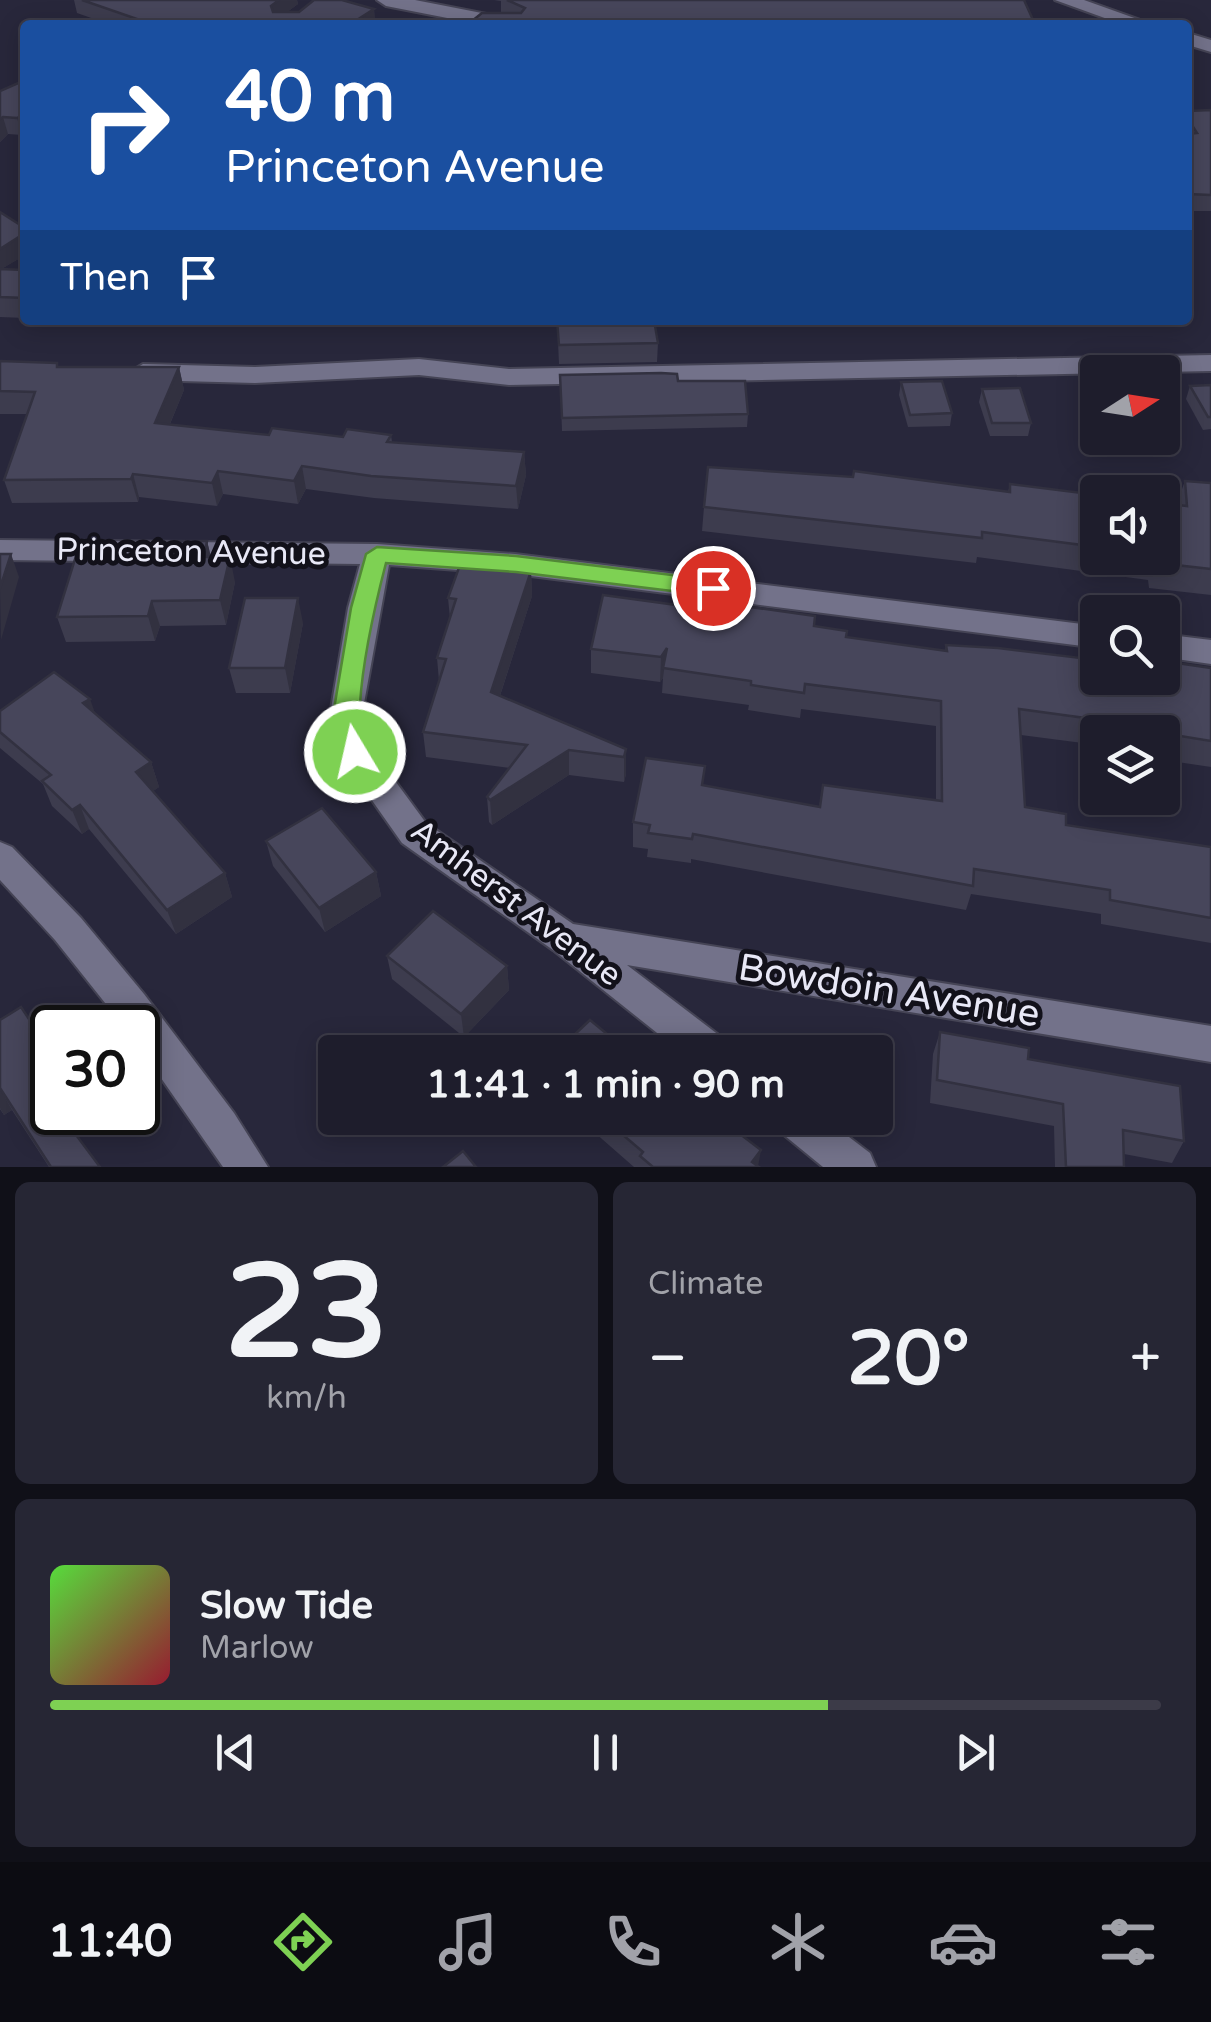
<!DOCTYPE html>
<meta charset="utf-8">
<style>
body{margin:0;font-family:"Varela Round",sans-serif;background:#262634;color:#f1f3f6;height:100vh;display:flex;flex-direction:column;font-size:38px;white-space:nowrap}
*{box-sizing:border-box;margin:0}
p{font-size:32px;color:#a1a2a9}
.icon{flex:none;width:55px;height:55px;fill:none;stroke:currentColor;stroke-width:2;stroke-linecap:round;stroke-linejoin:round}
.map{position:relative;height:1167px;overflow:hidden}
.panel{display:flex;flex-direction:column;gap:15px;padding:15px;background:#101018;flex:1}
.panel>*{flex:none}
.hud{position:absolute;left:20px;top:20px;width:1172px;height:305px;border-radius:10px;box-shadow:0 5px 25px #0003,0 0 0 2px #3c3b48;background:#1a4fa0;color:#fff;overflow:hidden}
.needle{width:65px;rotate:78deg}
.buttons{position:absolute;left:1080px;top:355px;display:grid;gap:20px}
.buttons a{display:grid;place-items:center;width:100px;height:100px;border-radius:10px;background:#1e1d2c;box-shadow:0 5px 25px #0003,0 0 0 2px #3c3b48;font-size:50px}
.speed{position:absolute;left:30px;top:1005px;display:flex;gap:20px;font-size:50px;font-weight:700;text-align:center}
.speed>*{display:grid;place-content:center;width:130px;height:130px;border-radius:50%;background:#1e1d2c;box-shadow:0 5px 25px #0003,0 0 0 2px #3c3b48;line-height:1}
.speed .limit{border:5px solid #111;border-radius:15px;background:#fff;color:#111}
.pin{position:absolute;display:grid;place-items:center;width:85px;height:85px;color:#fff;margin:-42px;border:5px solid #fff;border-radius:50%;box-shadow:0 2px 10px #0007}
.me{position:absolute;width:110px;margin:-55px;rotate:351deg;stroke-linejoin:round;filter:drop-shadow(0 0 8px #0008)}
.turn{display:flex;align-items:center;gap:35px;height:210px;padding:0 40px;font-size:45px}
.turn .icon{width:130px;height:130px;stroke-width:2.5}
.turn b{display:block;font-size:70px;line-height:85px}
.then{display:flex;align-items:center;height:95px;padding:0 40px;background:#0003;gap:20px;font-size:38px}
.big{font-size:75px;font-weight:700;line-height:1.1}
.panel .tile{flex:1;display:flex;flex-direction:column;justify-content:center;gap:15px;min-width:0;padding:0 35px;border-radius:15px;background:#262634}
.panel .dial{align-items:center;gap:0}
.dial b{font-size:130px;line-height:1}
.song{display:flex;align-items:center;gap:30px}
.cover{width:120px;height:120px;border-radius:15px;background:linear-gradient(135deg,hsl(110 70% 55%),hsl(350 70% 35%))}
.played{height:10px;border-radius:5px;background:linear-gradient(90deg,#7ed153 70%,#3c3b48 70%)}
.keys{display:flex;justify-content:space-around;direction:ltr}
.heat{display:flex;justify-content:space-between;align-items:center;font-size:55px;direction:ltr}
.panel .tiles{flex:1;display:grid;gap:15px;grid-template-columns:1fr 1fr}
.tile:last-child{grid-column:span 2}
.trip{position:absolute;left:318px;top:1035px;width:575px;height:100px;border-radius:10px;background:#1e1d2c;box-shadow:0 5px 25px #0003,0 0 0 2px #3c3b48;font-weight:700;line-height:100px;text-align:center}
.dock{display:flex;height:160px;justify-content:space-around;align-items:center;background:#0c0c12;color:#a1a2a9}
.dock .icon{width:70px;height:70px}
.dock .selected{color:#7ed153}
.dock b{font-size:45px;color:#f1f3f6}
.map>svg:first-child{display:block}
</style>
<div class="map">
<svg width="1211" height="1167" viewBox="0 0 1211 1167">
<rect width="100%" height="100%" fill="#28273b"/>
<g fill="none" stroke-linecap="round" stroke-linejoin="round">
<defs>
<g id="minor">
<path d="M 377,0 L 415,0 L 512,19 L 522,25 L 483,25 L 386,6 Z"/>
<path d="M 1055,0 L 1084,0 L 1154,25 L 1124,25 Z"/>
<path d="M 1188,33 L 1211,40 L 1211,52 L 1188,45 Z"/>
<path d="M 1211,355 L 1211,371 L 509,385 L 419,375 L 255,383 L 143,380 L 130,372 L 143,364 L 255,367 L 419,359 L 509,369 Z"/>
<path d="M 0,540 L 377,544 L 515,554 L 1098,626 L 1098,648 L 515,574 L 389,565 L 363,709 L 371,748 L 426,823 L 573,924 L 1211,1026 L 1211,1062 L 627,965 L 724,1039 L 729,1052 L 681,1052 L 553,950 L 402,843 L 338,752 L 331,709 L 348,608 L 360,564 L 0,560 Z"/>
<path d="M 1162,634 L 1211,640 L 1211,664 L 1162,657 Z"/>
<path d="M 0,842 L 12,847 L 81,918 L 144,994 L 234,1113 L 268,1167 L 223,1167 L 138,1045 L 138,1028 L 125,1028 L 55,940 L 0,880 Z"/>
<path d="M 773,1118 L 824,1118 L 870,1153 L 876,1167 L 823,1167 L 779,1131 Z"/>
</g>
</defs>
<use href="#minor" stroke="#454455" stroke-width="4"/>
<use href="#minor" fill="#73728a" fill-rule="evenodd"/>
</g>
<g fill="#3d3c4e">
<path d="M 74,0 L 297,0 L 298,4 L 287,12 L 374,9 L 375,25 L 111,25 L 77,13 Z"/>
<path d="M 494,0 L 1024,0 L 501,13 L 501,1 Z"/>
<path d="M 25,80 L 22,135 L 8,134 L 0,142 L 0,91 Z"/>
<path d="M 1211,110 L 1211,211 L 1188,211 L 1188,111 Z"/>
<path d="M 0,212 L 25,228 L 25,255 L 1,269 L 25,270 L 25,318 L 0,317 Z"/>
<path d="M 67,320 L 141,320 L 140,323 Z"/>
<path d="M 557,320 L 658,343 L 657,362 L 559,364 Z"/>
<path d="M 932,320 L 1039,320 L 1038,325 L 933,324 Z"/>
<path d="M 0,361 L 58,367 L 179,367 L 184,390 L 170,424 L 269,435 L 343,437 L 391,435 L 392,442 L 524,452 L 526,475 L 518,509 L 374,498 L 306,489 L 298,504 L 223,494 L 217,506 L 139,497 L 138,502 L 12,503 L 4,480 L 27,414 L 0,414 Z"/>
<path d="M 560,375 L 678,381 L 748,414 L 747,427 L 562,431 Z"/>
<path d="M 901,382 L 952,413 L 950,426 L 908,427 L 899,395 Z"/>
<path d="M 1211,385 L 1211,429 L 1203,430 L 1186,399 L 1190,386 Z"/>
<path d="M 982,389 L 1031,423 L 1028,436 L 990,436 L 979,402 Z"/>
<path d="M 1162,397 L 1180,432 L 1176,444 L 1138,445 L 1134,438 L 1162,438 Z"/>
<path d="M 1185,481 L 1211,483 L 1211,595 L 1149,588 L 1148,580 L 977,557 L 976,563 L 702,531 L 704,507 L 1008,492 L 1010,484 L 1098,495 L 1098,558 L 1162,558 L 1176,505 Z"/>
<path d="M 207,541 L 211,557 L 235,582 L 226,625 L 160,626 L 155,641 L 66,642 L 57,617 L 172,555 Z"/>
<path d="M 531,571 L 532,596 L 500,696 L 626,749 L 626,774 L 624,782 L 569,775 L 492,825 L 489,822 L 487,797 L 510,768 L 426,757 L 423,732 L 439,681 L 437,658 L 450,618 L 448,598 Z"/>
<path d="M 303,623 L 290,693 L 236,693 L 229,668 Z"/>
<path d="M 814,626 L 846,637 L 945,651 L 946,645 L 1167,668 L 1170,662 L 1211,668 L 1211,767 L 1164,760 L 1164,755 L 1162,755 L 1162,732 L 1098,732 L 1098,745 L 1021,735 L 1025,807 L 1066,825 L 1211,847 L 1211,943 L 1101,924 L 1101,914 L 971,894 L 966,910 L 691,859 L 691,863 L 647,857 L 648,849 L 633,847 L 633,822 L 703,785 L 819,807 L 823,785 L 936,800 L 936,726 L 801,709 L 800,718 L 748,710 L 749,705 L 662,693 L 663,678 L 660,682 L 591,673 L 591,649 Z"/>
<path d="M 0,711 L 95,713 L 151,762 L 159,787 L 153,791 L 225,873 L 232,897 L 176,934 L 89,829 L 82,834 L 52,806 L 43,784 L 0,748 Z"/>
<path d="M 266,841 L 376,872 L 381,896 L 325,932 L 273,866 Z"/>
<path d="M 387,956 L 507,966 L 509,990 L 464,1037 L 392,979 Z"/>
<path d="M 0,1020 L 93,1112 L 70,1128 L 100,1167 L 49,1167 L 12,1110 L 4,1115 L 0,1109 Z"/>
<path d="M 940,1032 L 1028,1059 L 1184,1141 L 1172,1163 L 1124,1154 L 1124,1167 L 1055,1167 L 1054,1126 L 930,1103 L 933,1054 Z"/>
<path d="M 578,1118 L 719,1118 L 759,1167 L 634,1167 Z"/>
</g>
<g fill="#323140">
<path d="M 279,0 L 297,0 L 298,4 L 274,22 L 271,6 Z"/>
<path d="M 374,9 L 375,25 L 349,25 Z"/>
<path d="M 25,115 L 25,134 L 22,135 L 17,118 Z"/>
<path d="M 3,117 L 8,134 L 0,142 L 0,119 Z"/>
<path d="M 25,233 L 25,255 L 0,270 L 0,249 Z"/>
<path d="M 179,367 L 184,390 L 161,445 L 155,423 Z"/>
<path d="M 524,452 L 526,475 L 518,509 L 516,486 Z"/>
<path d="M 302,466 L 306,489 L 298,504 L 294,481 Z"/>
<path d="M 218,471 L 223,494 L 217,506 L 212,483 Z"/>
<path d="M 133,474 L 139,497 L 138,502 L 131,479 Z"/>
<path d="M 207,541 L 213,566 L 204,557 Z"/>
<path d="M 11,554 L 19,577 L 1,640 L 0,588 Z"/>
<path d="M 230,557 L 235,582 L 226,625 L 220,600 Z"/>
<path d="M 531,571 L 532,596 L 493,717 L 491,692 Z"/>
<path d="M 298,598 L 303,623 L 290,693 L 285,668 Z"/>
<path d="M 152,601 L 160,626 L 155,641 L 148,616 Z"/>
<path d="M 667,648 L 663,678 L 660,682 L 661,657 Z"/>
<path d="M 90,699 L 99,724 L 83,703 Z"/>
<path d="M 626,749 L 626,774 L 624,782 L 624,757 Z"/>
<path d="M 569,750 L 569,775 L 492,825 L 490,800 Z"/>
<path d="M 151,762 L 159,787 L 145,797 L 136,772 Z"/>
<path d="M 80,805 L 89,829 L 82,834 L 72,810 Z"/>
<path d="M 376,872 L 381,896 L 325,932 L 319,908 Z"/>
<path d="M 225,873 L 232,897 L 176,934 L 167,910 Z"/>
<path d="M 507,966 L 509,990 L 464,1037 L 461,1014 Z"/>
<path d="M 0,1089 L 12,1110 L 4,1115 L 0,1108 Z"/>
<path d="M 58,1112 L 93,1112 L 67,1130 Z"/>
<path d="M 761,1150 L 758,1167 L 752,1162 Z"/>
</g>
<g fill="#47465b" stroke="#323140" stroke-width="2.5">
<path d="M 82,0 L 279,0 L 271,6 L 273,12 L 299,12 L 314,0 L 342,0 L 374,9 L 349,25 L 133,25 L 143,21 Z"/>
<path d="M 507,0 L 1024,0 L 1034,22 L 1029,25 L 467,25 L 482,13 L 521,13 L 525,8 Z"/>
<path d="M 25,80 L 25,115 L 17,118 L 3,117 L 0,119 L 0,91 Z"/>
<path d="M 1211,110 L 1211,195 L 1188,194 L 1188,134 L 1197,133 L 1188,119 L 1188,111 Z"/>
<path d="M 0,212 L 25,228 L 25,233 L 0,249 Z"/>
<path d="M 0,269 L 25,270 L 25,298 L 0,297 Z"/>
<path d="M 557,320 L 654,320 L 658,343 L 559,345 Z"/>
<path d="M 0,361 L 57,363 L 57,367 L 179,367 L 155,423 L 269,435 L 272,428 L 343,437 L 347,429 L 391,435 L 387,442 L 524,452 L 516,486 L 371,476 L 302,466 L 294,481 L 218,471 L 212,483 L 133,474 L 131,479 L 4,480 L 35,392 L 0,391 Z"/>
<path d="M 661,373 L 677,374 L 678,381 L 745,381 L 748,414 L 562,418 L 560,375 Z"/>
<path d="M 942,381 L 952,413 L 910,415 L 901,382 Z"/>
<path d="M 1211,385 L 1211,417 L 1208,417 L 1190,386 Z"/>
<path d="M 1020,388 L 1031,423 L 992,423 L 982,389 Z"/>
<path d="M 1162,397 L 1164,397 L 1180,432 L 1162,432 Z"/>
<path d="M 708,467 L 853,477 L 854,471 L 1010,492 L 1010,484 L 1098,495 L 1098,547 L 982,532 L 982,538 L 704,507 Z"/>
<path d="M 1185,481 L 1211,483 L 1211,569 L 1158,563 L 1157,558 L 1162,558 L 1162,503 L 1187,506 Z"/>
<path d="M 176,541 L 207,541 L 204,557 L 230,557 L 220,600 L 152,601 L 148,616 L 57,617 L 76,556 L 172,555 Z"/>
<path d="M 0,554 L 11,554 L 0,588 Z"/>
<path d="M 461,562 L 531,571 L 491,692 L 626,749 L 624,757 L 569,750 L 490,800 L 487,797 L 527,745 L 423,732 L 446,659 L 437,658 L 456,599 L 448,598 Z"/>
<path d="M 603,595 L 677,605 L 679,597 L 815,616 L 814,626 L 847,631 L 846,637 L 947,651 L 946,645 L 998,648 L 1098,660 L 1098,678 L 1162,678 L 1162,668 L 1170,669 L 1170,662 L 1211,668 L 1211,741 L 1174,735 L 1174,730 L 1019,709 L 1025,807 L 1066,814 L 1066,825 L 1211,847 L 1211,918 L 1110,900 L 1110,890 L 974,869 L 973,886 L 693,834 L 692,839 L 648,833 L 650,825 L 633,822 L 646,758 L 705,766 L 702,785 L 820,807 L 823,785 L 942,801 L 941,701 L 805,684 L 804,693 L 751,685 L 751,681 L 663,668 L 667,648 L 661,657 L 591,649 Z"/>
<path d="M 245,598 L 298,598 L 285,668 L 229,668 Z"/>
<path d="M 54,672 L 90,699 L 83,703 L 151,762 L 136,772 L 225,873 L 167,910 L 80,805 L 72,810 L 42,781 L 51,775 L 0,732 L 0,711 Z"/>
<path d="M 322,808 L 376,872 L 319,908 L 266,841 Z"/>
<path d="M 433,911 L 507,966 L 461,1014 L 387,956 Z"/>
<path d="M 21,1007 L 52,1054 L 52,1112 L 59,1112 L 100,1167 L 51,1167 L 0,1088 L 0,1020 Z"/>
<path d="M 590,1020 L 629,1052 L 556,1052 Z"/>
<path d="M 940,1032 L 1029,1048 L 1028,1059 L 1180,1086 L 1184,1141 L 1123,1130 L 1124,1167 L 1066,1167 L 1063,1104 L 937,1080 Z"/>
<path d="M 603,1118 L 719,1118 L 761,1150 L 752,1162 L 759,1167 L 653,1167 L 640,1156 L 643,1152 Z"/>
<path d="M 463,1151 L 476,1167 L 443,1167 Z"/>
</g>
<path fill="#7ed153" stroke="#528836" stroke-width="2.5" d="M 377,547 L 516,556 L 713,580 L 724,588 L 713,596 L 516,572 L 386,563 C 374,609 363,657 360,704 C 358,722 372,743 364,759 L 346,759 L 334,709 L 351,608 L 366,554 Z"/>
<g text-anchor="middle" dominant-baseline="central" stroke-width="10" stroke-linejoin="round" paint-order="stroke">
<g font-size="32" fill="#e8e8f6" stroke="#12111a">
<text transform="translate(191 552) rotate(1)">Princeton Avenue</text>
<text transform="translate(516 903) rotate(37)">Amherst Avenue</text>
</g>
<g font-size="38" fill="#e8e8f6" stroke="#12111a">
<text transform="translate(889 991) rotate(9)">Bowdoin Avenue</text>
</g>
</g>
</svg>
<div class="buttons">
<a><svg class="needle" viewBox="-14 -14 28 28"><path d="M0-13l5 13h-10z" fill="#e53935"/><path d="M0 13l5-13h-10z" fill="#a1a2a9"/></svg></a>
<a><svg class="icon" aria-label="sound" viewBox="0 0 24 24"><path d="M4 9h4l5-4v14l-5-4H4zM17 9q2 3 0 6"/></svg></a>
<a><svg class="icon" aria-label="search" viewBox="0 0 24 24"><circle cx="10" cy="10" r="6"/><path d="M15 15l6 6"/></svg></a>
<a><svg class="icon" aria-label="layers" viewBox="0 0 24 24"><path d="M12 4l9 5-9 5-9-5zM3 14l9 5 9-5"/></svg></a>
</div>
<div class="speed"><div class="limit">30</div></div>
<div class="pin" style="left:713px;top:588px;background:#d93025"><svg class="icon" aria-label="arrive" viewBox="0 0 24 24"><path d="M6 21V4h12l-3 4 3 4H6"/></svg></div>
<svg class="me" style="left:355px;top:752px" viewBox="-20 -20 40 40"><circle r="17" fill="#7ed153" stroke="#fff" stroke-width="3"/><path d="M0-11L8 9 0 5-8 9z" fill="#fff"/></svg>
<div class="trip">11:41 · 1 min · 90 m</div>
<div class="hud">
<div class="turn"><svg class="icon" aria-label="right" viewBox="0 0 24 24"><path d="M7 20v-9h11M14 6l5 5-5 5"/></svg><div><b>40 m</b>Princeton Avenue</div></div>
<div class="then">Then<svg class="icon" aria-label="arrive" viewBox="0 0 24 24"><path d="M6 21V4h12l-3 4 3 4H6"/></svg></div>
</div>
</div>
<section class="panel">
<div class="tiles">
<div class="tile dial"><b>23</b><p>km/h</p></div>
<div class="tile"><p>Climate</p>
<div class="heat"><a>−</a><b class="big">20°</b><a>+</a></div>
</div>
<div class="tile">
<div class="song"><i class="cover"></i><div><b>Slow Tide</b><p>Marlow</p></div></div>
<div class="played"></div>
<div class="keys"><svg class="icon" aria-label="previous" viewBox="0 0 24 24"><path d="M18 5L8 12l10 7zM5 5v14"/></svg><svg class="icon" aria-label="pause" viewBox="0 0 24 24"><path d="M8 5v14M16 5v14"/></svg><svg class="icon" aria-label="next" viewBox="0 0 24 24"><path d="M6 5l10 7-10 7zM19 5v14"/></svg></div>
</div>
</div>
</section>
<nav class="dock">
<b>11:40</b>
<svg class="icon selected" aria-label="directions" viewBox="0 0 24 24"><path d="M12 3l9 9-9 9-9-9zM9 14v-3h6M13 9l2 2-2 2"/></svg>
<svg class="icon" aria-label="music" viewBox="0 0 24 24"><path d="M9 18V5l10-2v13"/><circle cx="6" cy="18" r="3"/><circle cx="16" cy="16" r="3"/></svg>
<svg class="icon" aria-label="phone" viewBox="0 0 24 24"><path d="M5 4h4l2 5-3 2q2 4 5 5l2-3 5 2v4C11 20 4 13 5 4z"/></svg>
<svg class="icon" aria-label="climate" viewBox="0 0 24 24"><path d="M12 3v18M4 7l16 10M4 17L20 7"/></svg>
<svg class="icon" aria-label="car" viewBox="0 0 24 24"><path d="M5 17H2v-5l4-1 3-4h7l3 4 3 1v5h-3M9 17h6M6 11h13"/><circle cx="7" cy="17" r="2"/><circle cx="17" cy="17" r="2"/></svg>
<svg class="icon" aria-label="filters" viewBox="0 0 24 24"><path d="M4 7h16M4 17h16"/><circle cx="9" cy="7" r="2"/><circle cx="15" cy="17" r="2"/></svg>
</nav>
